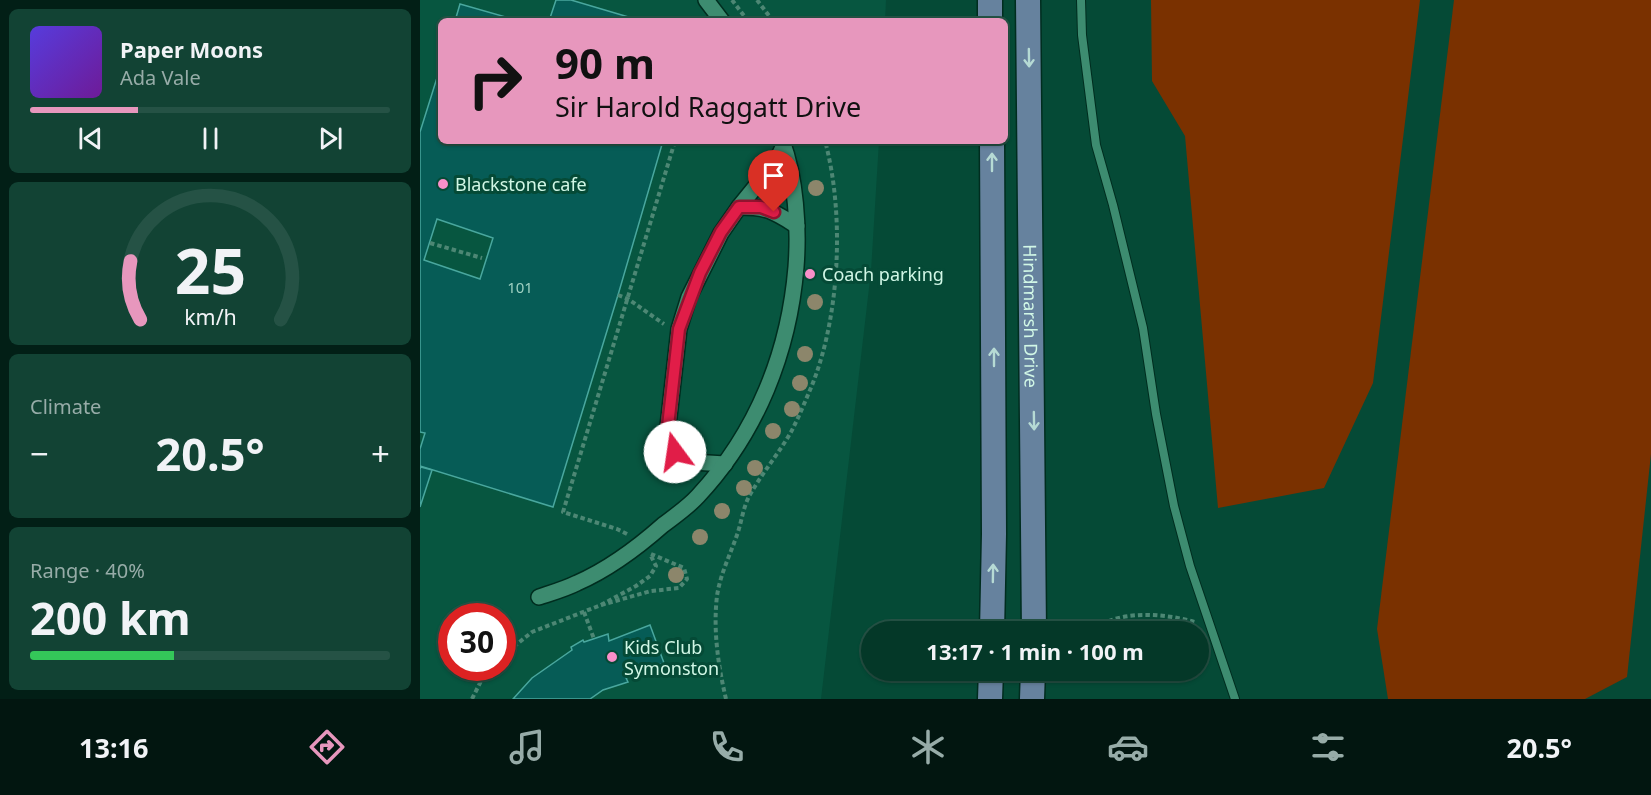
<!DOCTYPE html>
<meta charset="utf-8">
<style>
body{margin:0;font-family:"Noto Sans",sans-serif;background:#124334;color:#f1f3f6;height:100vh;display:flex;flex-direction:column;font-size:22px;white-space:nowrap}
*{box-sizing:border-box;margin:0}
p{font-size:20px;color:#97aca8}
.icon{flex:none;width:33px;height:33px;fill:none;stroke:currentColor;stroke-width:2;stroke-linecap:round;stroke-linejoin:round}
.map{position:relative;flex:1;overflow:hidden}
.details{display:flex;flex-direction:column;gap:9px;padding:9px;background:#021f16;width:420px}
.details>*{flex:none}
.guide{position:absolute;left:18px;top:18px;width:570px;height:126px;border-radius:9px;box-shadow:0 2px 4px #0004,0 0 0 2px #255245;background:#e797bd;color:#111;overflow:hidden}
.speed{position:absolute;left:18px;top:603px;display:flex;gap:12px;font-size:30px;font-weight:700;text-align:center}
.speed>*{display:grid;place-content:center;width:78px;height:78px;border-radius:50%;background:#043828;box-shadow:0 2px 4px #0004,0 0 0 2px #255245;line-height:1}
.speed .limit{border:9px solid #d22;background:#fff;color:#111}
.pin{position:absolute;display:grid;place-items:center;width:51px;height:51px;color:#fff;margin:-62px -26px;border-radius:50% 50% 50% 0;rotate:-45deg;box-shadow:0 0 6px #0007}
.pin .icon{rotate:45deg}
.me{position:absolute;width:66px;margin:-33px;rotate:346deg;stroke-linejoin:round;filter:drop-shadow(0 0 4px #0008)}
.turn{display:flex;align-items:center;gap:21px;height:126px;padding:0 18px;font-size:27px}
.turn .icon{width:78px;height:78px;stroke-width:2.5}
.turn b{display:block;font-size:42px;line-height:51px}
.big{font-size:45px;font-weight:700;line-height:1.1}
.details .widget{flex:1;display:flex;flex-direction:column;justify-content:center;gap:9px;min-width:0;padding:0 21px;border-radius:9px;background:#124334}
.details .dial{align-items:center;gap:0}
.dial svg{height:156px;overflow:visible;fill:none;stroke:#255245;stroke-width:7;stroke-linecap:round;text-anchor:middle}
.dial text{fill:#f1f3f6;stroke:none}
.song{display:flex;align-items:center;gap:18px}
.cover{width:72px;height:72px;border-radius:9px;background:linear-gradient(135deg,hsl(250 70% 55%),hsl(280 70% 35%))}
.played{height:6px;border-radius:3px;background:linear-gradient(90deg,#e797bd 30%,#255245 30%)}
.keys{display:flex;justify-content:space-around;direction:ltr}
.heat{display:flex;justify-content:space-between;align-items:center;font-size:33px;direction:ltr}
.charge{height:9px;border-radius:4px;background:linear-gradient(90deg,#34c759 40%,#255245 0)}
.trip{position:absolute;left:441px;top:621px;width:348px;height:60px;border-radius:30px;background:#043828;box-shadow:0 2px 4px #0004,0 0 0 2px #255245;font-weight:700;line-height:60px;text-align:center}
.dock{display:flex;height:96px;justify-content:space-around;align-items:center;background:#021610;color:#97aca8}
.dock .icon{width:42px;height:42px}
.dock .current{color:#e797bd}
.dock b{font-size:27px;color:#f1f3f6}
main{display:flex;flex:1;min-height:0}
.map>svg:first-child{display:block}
</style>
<main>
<section class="details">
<div class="widget">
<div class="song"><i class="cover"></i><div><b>Paper Moons</b><p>Ada Vale</p></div></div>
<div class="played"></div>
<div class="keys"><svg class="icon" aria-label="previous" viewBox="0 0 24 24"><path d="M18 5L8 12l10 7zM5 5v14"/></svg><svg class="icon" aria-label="pause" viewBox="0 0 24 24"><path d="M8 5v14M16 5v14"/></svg><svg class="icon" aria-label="next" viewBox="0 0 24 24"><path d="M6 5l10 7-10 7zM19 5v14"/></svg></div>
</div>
<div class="widget dial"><svg viewBox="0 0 100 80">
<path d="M14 69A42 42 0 1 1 86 69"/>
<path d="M14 69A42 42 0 0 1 9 39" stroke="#e797bd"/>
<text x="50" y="56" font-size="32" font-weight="700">25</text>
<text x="50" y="72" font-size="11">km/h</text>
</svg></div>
<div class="widget"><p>Climate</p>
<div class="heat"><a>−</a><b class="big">20.5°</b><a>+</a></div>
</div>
<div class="widget"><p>Range · 40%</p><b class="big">200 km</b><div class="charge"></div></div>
</section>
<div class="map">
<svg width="1231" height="699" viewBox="0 0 1231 699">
<rect width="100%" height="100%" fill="#054a36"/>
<path fill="#075640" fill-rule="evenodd" d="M 0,0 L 466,0 L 465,21 L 21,21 L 21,141 L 459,141 L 451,271 L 401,699 L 0,699 ZM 32,616 L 82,616 L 82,668 L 32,668 Z"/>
<g fill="#7a3100">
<path d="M 731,0 L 1000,0 L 953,383 L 904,488 L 798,508 L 765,136 L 732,81 Z"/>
<path d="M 1034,0 L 1231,0 L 1231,454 L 1207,677 L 1165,699 L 968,699 L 957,629 Z"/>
</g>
<g fill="#065c56" stroke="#49a79e" stroke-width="1.5" fill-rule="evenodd">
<path d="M 136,0 L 151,0 L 222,21 L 129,21 Z"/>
<path d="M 40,4 L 100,21 L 35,21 Z"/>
<path d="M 21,65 L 21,141 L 243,141 L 198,295 L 133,507 L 0,466 L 0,449 L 5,433 L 0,432 L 0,132 ZM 17,219 L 73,238 L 60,279 L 4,260 Z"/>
<path d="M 1,467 L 12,470 L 0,507 L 0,469 Z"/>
<path d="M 230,625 L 244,663 L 206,678 L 208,682 L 183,690 L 170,699 L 93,699 L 112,678 L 152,650 L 151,647 L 163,640 L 164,642 L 188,634 L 189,641 Z"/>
</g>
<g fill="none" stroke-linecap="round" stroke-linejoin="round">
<defs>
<path id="lane" d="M 661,0 L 662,35 L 676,145 L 693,205 L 723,328 L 736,414 L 754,506 L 770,566 L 815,699"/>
<g id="street">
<path d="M 286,0 L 302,21"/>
<path d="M 319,207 C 348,207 353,211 377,226"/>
<path d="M 305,464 L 272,462 L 255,452 L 248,426 L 259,329 L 269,297 L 301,233 L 319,207 L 357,160 L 364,145"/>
<path d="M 119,597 C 131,593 145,589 157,583 C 189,569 217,548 243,525 C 255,516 268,507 278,496 C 337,433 369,352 376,267 C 379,228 376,178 362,141"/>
</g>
<g id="primary">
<path d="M 570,0 L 570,21"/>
<path id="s1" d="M 608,0 L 614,632"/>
<path d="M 572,141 L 574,534 L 572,632"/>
<path d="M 570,699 L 571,670"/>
<path d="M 612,699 L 613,670"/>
</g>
</defs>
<use href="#lane" stroke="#002d1f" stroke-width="10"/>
<use href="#street" stroke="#002d1f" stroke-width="18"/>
<use href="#primary" stroke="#002d1f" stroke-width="27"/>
<g stroke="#4d8774" stroke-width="4" stroke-dasharray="4.5 3" stroke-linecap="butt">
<path d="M 312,0 L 328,21"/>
<path d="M 337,0 L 353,21"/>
<path d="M 10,243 L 62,258"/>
<path d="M 198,295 L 208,299 L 244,324"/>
<path d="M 207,534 L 197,529 L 143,512 L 255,141"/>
<path d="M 181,605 L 231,591 L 259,588 L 267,579 L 264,568 L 231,554"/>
<path d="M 164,612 L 174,639"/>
<path d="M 669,632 C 698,609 742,613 775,622"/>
<path d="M 82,656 L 112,632 L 181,605 L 216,586 L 230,576 L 236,566 L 230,554"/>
<path d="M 52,699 L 65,673 L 70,668"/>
<path d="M 306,699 C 298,665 293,630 297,596 C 300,575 310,555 317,535 C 322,521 323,506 331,493 C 343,472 359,453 371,432 C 378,419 384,404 390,390 C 420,320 425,214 405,141"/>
</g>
<use href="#lane" stroke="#3d8c70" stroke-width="8"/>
<use href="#street" stroke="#3d8c70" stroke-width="15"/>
<use href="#primary" stroke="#66829e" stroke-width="24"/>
</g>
<g fill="#8c866b">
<circle cx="396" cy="188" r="8"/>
<circle cx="395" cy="302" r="8"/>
<circle cx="385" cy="354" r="8"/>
<circle cx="380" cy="383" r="8"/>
<circle cx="372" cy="409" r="8"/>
<circle cx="353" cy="431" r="8"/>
<circle cx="335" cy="468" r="8"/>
<circle cx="324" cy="488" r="8"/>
<circle cx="302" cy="511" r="8"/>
<circle cx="280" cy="537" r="8"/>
<circle cx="256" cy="575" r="8"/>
</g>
<defs><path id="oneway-shaft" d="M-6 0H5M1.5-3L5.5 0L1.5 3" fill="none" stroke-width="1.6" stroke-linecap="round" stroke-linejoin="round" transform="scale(1.5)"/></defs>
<g stroke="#b6dad4">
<use href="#oneway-shaft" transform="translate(609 58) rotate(89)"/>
<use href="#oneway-shaft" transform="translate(572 162) rotate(-90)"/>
<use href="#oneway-shaft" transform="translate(574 357) rotate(-90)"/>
<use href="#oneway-shaft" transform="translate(614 421) rotate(89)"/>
<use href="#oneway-shaft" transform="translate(573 573) rotate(-89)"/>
</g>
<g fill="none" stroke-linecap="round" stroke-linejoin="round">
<defs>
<path id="route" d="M 255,452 L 248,426 L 259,329 L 280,273 L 301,232 L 319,207 L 341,207 L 354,212"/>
</defs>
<use href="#route" stroke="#92132f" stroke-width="15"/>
<use href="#route" stroke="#e11d48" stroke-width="10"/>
</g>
<g fill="#f98fc9" stroke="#054a36" stroke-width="2">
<circle cx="23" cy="184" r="6"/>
<circle cx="390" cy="274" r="6"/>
<circle cx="192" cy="657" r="6"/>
</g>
<g text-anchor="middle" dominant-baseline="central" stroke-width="6" stroke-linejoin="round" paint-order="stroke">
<g font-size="15" fill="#9ed0c2">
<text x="100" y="287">101</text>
</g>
<g font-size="18" fill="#d1f7e6" stroke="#054a36" text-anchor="start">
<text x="35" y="184">Blackstone cafe</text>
<text x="402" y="274">Coach parking</text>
<text x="204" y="647">Kids Club<tspan x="204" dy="21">Symonston</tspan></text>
</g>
<g font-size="18" fill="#d1f7e6" stroke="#054a36">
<text stroke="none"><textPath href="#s1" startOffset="316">Hindmarsh Drive</textPath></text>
</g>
</g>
</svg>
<div class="speed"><div class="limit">30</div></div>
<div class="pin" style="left:354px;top:212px;background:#d93025"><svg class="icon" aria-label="arrive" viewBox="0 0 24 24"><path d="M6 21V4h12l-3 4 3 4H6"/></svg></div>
<svg class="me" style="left:255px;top:452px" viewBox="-20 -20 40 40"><circle r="19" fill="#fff"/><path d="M0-13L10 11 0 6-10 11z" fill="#e11d48"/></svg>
<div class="trip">13:17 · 1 min · 100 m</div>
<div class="guide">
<div class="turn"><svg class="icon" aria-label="right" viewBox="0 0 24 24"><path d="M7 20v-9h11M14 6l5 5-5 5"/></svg><div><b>90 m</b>Sir Harold Raggatt Drive</div></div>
</div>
</div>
</main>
<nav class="dock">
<b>13:16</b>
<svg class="icon current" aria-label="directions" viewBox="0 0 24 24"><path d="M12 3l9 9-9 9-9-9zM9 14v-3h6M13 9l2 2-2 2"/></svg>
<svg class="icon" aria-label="music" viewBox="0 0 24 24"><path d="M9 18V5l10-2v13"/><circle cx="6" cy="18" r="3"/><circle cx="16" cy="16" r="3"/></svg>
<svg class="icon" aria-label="phone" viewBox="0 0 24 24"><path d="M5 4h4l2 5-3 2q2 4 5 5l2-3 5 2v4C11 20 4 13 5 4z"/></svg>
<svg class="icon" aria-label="climate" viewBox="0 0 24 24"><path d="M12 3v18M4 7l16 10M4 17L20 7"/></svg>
<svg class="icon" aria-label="car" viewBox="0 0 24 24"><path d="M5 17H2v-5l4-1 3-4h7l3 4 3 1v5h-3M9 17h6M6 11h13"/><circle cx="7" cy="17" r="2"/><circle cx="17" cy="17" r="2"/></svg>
<svg class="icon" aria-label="filters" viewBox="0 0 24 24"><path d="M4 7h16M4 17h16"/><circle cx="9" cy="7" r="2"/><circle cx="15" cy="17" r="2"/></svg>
<b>20.5°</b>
</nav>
